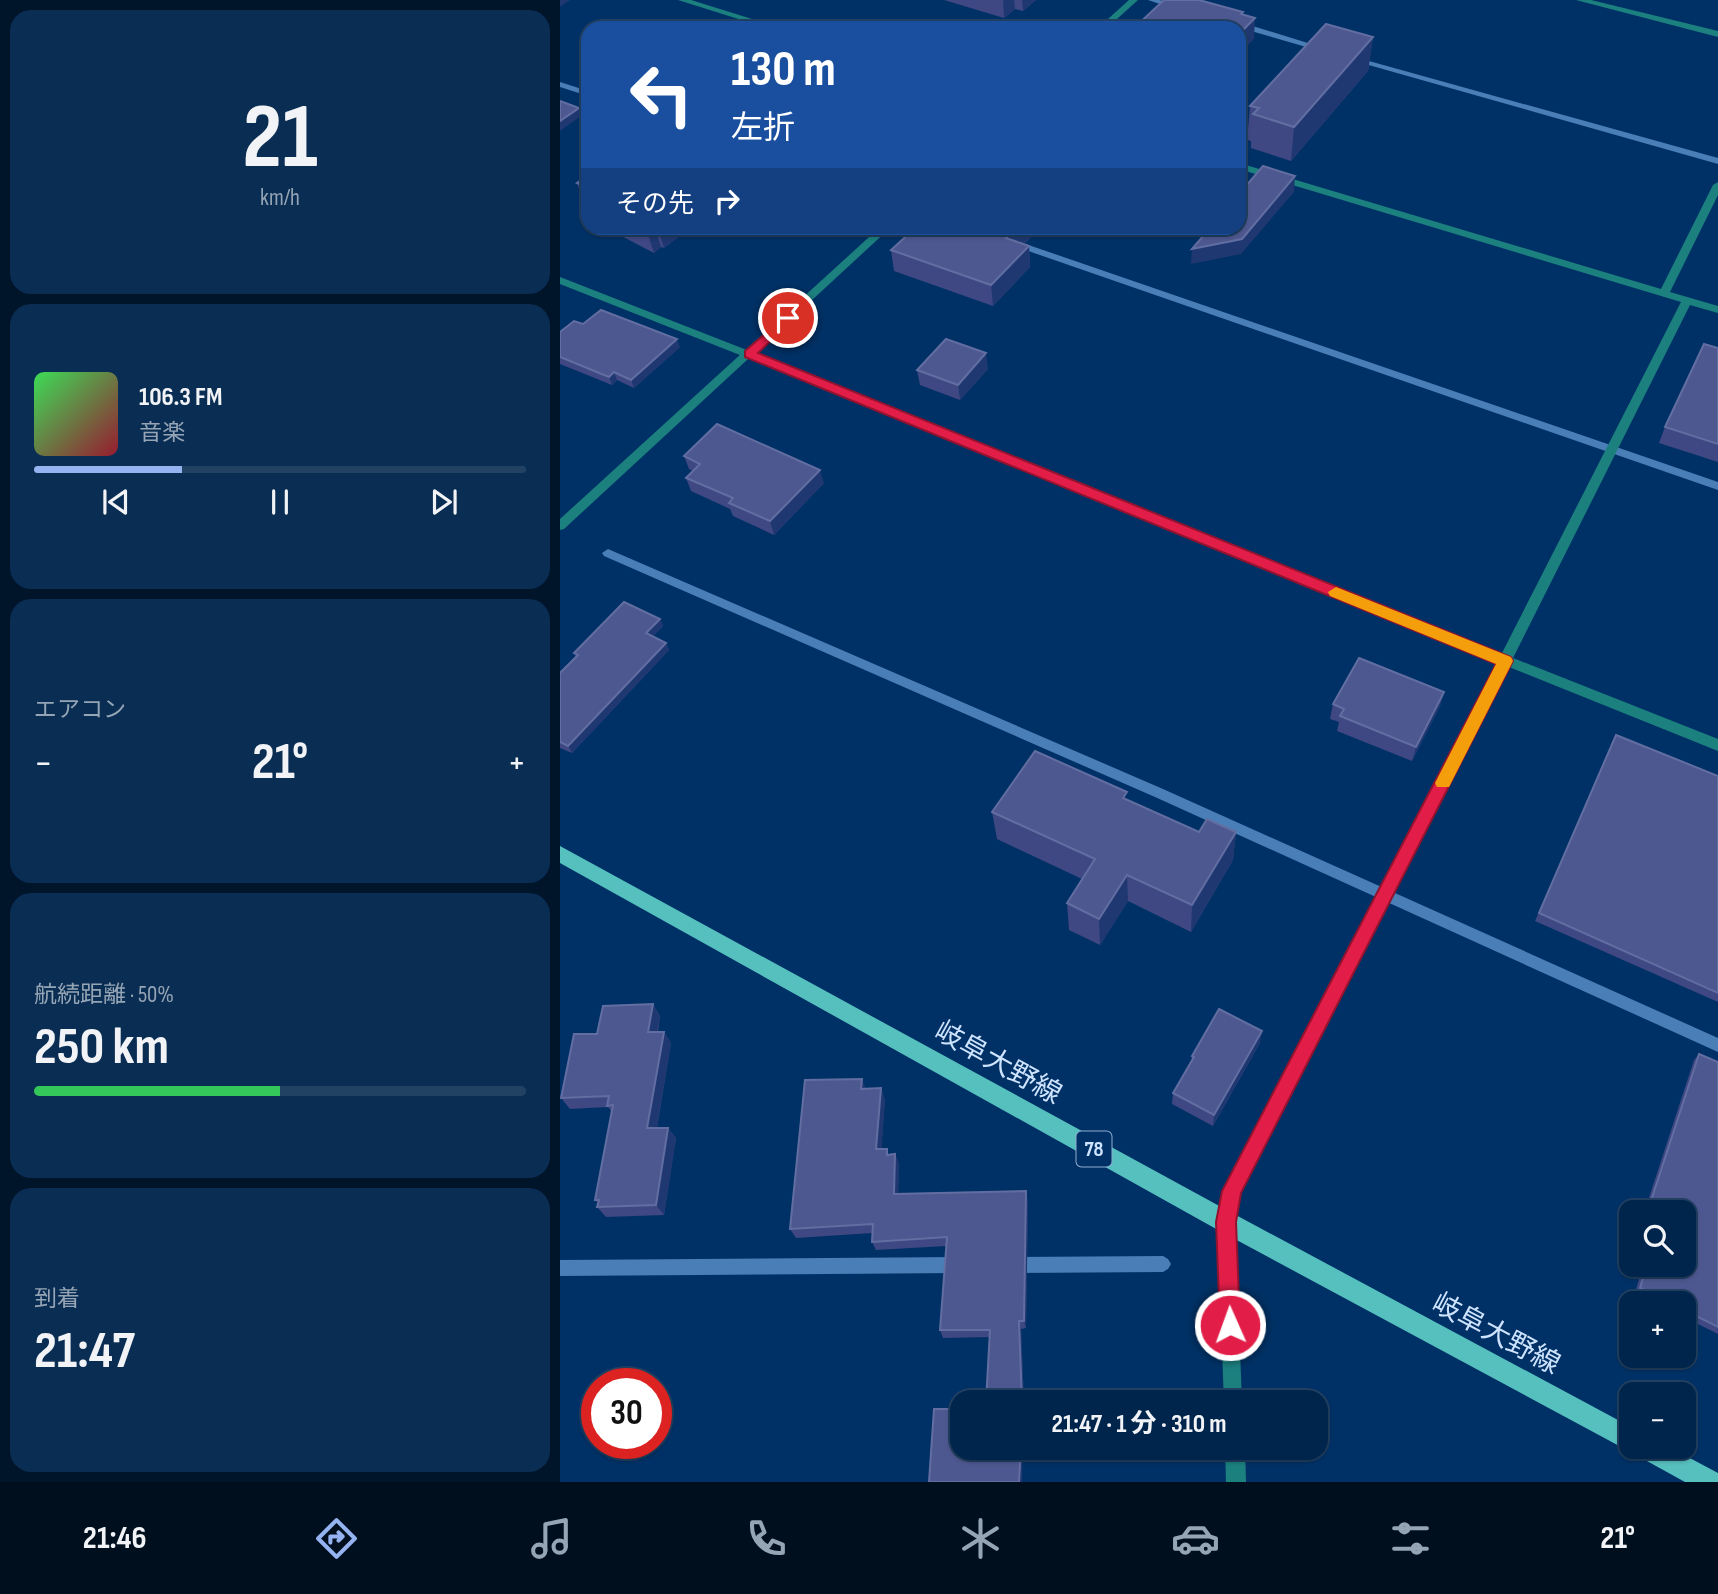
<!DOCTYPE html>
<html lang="ja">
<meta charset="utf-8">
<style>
body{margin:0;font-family:"Sofia Sans Condensed","Noto Sans JP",sans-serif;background:#0a2d53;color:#f1f3f6;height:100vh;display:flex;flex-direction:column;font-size:26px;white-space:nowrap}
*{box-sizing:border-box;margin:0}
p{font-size:23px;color:#95a5b5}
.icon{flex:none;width:38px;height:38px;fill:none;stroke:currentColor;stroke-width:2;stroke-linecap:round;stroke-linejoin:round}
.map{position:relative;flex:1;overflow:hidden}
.details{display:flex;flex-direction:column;gap:10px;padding:10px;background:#00142a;width:560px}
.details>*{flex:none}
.banner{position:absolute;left:21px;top:21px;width:665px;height:214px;border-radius:21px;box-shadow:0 2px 5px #0004,0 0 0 2px #224264;background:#1a4fa0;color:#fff;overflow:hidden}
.buttons{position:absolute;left:1059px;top:1200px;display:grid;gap:14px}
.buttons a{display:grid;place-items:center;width:77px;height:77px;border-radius:14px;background:#00254c;box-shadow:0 2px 5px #0004,0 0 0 2px #224264;font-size:35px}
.speed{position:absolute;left:21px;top:1368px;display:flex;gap:14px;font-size:35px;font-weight:700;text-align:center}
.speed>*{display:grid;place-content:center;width:91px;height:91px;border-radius:50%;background:#00254c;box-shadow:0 2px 5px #0004,0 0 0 2px #224264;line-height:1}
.speed .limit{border:10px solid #d22;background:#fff;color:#111}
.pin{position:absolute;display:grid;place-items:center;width:60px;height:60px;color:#fff;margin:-30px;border:4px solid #fff;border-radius:50%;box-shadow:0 2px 7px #0007}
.me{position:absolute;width:77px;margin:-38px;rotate:358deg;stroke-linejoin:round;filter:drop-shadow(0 0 5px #0008)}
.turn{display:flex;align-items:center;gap:24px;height:147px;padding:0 35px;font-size:32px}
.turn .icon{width:91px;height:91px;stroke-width:2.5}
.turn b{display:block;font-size:49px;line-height:60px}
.then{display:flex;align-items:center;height:66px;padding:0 35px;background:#0003;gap:14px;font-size:26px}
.big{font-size:52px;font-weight:700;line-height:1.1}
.details .tile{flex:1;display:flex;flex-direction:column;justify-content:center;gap:10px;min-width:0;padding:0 24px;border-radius:21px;background:#0a2d53}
.details .dial{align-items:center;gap:0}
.dial b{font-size:91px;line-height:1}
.song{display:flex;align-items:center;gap:21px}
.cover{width:84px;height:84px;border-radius:10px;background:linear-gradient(135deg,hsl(130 70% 55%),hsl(350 70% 35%))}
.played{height:7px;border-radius:4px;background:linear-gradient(90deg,#95b2f1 30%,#224264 30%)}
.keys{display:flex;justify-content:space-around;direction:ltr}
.heat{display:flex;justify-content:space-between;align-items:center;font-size:38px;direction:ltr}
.charge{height:10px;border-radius:5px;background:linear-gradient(90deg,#34c759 50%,#224264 0)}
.trip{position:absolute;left:390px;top:1390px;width:378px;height:70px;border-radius:21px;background:#00254c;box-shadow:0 2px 5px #0004,0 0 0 2px #224264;font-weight:700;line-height:70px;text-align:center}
.tab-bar{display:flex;height:112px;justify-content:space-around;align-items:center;background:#000f1e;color:#95a5b5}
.tab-bar .icon{width:49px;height:49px}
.tab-bar .active{color:#95b2f1}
.tab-bar b{font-size:32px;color:#f1f3f6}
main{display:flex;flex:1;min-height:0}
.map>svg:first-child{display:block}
</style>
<main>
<section class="details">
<div class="tile dial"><b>21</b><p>km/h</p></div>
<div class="tile">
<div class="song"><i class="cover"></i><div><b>106.3 FM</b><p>音楽</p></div></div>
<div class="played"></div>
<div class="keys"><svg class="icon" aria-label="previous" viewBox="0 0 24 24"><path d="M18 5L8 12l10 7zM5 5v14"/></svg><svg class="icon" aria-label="pause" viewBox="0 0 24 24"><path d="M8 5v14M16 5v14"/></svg><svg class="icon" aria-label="next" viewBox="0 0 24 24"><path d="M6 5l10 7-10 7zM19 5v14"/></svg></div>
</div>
<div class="tile"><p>エアコン</p>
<div class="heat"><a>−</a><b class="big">21°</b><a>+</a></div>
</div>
<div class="tile"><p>航続距離 · 50%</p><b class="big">250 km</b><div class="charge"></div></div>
<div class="tile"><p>到着</p><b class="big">21:47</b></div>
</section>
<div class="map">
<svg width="1158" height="1482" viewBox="0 0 1158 1482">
<rect width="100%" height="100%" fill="#003166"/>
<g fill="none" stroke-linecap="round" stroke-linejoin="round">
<g fill="#4a7eb6" fill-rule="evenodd">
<path d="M 588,0 L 600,0 L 619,7 L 615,9 Z"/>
<path d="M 677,23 L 683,23 L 767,49 L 760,51 L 677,27 Z"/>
<path d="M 791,56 L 1158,158 L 1158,164 L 791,60 Z"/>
<path d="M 0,82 L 28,91 L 28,96 L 0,87 Z"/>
<path d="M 454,240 L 1158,482 L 1158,490 L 451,245 L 449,243 Z"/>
<path d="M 48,549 L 603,789 L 1158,1038 L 1158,1052 L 595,797 L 44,556 L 42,553 Z"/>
<path d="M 603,1256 L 608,1259 L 611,1264 L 608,1269 L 603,1272 L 452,1273 L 447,1270 L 444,1265 L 447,1260 L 452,1257 Z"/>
<path d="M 399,1257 L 404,1260 L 407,1265 L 404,1270 L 399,1273 L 0,1276 L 0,1260 Z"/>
</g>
<g fill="#1c807f" fill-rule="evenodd">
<path d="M 118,0 L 131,0 L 221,28 L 207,28 Z"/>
<path d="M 1016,0 L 1031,0 L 1158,31 L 1158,37 Z"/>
<path d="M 679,163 L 1101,289 L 1153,185 L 1158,182 L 1158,195 L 1110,292 L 1158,306 L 1158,313 L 1130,305 L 953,658 L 1158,739 L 1158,751 L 949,667 L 679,1193 L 675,1222 L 682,1402 L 664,1402 L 657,1222 L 662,1191 L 937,663 L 286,397 L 0,284 L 0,277 L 294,392 L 942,653 L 1121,302 L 679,169 Z"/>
<path d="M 665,1447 L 685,1447 L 686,1482 L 666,1482 Z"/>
</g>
<g fill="#1c807f" fill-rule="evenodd">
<path d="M 569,0 L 578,0 L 547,28 L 538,28 Z"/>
<path d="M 319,228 L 330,228 L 4,529 L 0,530 L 0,519 Z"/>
</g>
<path fill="#56c0bf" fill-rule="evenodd" d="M 0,846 L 674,1214 L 1071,1427 L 1071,1447 L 1109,1447 L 1158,1473 L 1158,1482 L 1125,1482 L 1076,1455 L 1074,1451 L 1063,1448 L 658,1230 L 0,863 Z"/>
</g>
<g fill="#3f4883">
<path d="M 384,0 L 476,0 L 463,11 L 455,9 L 444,18 Z"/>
<path d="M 813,37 L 808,71 L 731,161 L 691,148 L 691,141 L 687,140 L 690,106 Z"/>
<path d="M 28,175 L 28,213 L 17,183 Z"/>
<path d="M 46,228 L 130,228 L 104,248 L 101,247 L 94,253 Z"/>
<path d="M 201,228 L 240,228 L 229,237 Z"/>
<path d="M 480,228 L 464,244 L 469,246 L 470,267 L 433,306 L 334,271 L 331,250 Z"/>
<path d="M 23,324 L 120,347 L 74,388 L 57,380 L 52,385 L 0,364 L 0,332 Z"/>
<path d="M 1158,348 L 1158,462 L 1099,443 L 1105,427 Z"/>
<path d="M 428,369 L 400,400 L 360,385 L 357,370 Z"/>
<path d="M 124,456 L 264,483 L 214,535 L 173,516 L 170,509 L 131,491 L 126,478 L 133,471 L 129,469 Z"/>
<path d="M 100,619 L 103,626 L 93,636 L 106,643 L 109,650 L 12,753 L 0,748 L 0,673 L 16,657 L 14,653 Z"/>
<path d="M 884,692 L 880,706 L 852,761 L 777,731 L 779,722 L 770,719 L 773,704 Z"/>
<path d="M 1056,735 L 1158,776 L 1158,1002 L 975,921 Z"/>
<path d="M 567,799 L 639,832 L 676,832 L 673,860 L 631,932 L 568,901 L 540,945 L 509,930 L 507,903 L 522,879 L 437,839 L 432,812 Z"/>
<path d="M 93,1004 L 100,1016 L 98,1032 L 104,1032 L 111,1043 L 97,1128 L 108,1128 L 116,1138 L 104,1215 L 46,1217 L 37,1207 L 38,1203 L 35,1200 L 52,1112 L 48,1107 L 10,1109 L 1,1098 L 37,1034 Z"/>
<path d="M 700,1043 L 653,1126 L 612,1104 L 613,1093 L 631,1061 L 632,1056 Z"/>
<path d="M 1139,1054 L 1158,1062 L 1158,1334 L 1124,1317 L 1124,1304 L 1097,1304 L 1075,1293 L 1079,1279 L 1064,1272 L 1071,1252 L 1071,1265 L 1124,1213 L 1084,1213 L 1134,1060 Z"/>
<path d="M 306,1089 L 325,1099 L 321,1149 L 329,1155 L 335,1154 L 339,1164 L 338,1194 L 468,1201 L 466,1328 L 461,1329 L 464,1402 L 426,1402 L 430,1337 L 383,1338 L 380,1330 L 386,1246 L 316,1250 L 312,1242 L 312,1233 L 236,1238 L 230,1229 Z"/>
</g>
<g fill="#1f3872">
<path d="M 0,0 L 10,0 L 0,7 Z"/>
<path d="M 444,0 L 454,0 L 455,9 L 444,18 L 443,1 Z"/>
<path d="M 462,0 L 476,0 L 463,11 Z"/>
<path d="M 683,12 L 682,32 L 695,18 L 694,39 L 679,54 L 681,14 Z"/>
<path d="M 813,37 L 808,71 L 731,161 L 734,127 Z"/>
<path d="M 19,108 L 21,116 L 0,131 L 0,121 Z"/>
<path d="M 735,176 L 734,192 L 681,254 L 631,264 L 632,249 Z"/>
<path d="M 86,228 L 95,228 L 101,247 L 94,253 Z"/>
<path d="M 98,228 L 130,228 L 104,248 Z"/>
<path d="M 227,228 L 240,228 L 229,237 Z"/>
<path d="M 457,228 L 480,228 L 448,259 L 446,238 Z"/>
<path d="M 469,246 L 470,267 L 433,306 L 431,285 Z"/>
<path d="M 117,339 L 120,347 L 74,388 L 71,380 Z"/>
<path d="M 426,353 L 428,369 L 400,400 L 398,385 Z"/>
<path d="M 54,372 L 57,380 L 52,385 L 49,377 Z"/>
<path d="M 260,470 L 264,483 L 214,535 L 210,521 Z"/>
<path d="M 100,619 L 103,626 L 89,640 L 86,633 Z"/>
<path d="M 106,643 L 109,650 L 12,753 L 8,746 Z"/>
<path d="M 884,692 L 880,706 L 852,761 L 856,747 Z"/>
<path d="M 676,832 L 673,860 L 631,932 L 632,905 Z"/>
<path d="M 567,875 L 568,901 L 540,945 L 539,919 Z"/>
<path d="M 93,1004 L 100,1016 L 95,1043 L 88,1032 Z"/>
<path d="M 702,1031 L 700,1043 L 653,1126 L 654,1115 Z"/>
<path d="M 104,1032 L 111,1043 L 95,1139 L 87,1128 Z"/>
<path d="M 302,1079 L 306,1089 L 301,1089 Z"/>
<path d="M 321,1088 L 325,1099 L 321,1159 L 316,1149 Z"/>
<path d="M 108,1128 L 116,1138 L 104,1215 L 96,1205 Z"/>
<path d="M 335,1154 L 339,1164 L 338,1203 L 334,1194 Z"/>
<path d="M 466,1191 L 468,1201 L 466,1328 L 464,1321 Z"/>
<path d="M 459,1321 L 461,1329 L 464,1402 L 462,1402 Z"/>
<path d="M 461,1447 L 463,1447 L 462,1482 L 459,1482 Z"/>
</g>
<g fill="#4e5890" stroke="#626ea1" stroke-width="2">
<path d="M 604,0 L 639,0 L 683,12 L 681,14 L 695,18 L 679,34 L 679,28 L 574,28 Z"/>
<path d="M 766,24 L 813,37 L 734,127 L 693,114 L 699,108 L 690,106 Z"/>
<path d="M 0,101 L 19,108 L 0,121 Z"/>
<path d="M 703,166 L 735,176 L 682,239 L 632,249 L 650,228 L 679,228 L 679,194 Z"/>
<path d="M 28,175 L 28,188 L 17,183 Z"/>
<path d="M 355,228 L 457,228 L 446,238 L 469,246 L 431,285 L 331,250 Z"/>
<path d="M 41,310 L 117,339 L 71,380 L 54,372 L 49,377 L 0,357 L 0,332 L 14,321 L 23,324 Z"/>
<path d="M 386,339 L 426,353 L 398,385 L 357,370 Z"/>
<path d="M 1144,344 L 1158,348 L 1158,444 L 1105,427 Z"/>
<path d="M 157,424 L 260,470 L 210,521 L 169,503 L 173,498 L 126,478 L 140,464 L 124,456 Z"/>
<path d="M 64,602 L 100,619 L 86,633 L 106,643 L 8,746 L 0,742 L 0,673 L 18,655 L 14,653 Z"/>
<path d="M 799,658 L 884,692 L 856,747 L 780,716 L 784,709 L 773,704 Z"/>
<path d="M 1056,735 L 1158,776 L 1158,993 L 979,913 Z"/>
<path d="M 475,751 L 567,792 L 563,798 L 639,832 L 647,819 L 676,832 L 632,905 L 567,875 L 539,919 L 507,903 L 535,859 L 432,812 Z"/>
<path d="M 93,1004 L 88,1032 L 104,1032 L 87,1128 L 108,1128 L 96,1205 L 37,1207 L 39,1200 L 35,1200 L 53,1105 L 47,1106 L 49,1096 L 1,1098 L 14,1034 L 37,1034 L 43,1006 Z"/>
<path d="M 659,1009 L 702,1031 L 654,1115 L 613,1093 L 634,1057 L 632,1056 Z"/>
<path d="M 1139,1054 L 1158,1062 L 1158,1327 L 1124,1310 L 1124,1304 L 1112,1304 L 1080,1288 L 1084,1274 L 1069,1267 L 1071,1262 L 1071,1265 L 1124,1265 L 1124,1213 L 1087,1213 Z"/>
<path d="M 302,1079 L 301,1089 L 321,1088 L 316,1149 L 327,1149 L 327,1155 L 335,1154 L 334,1194 L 466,1191 L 464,1321 L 459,1321 L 462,1402 L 426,1402 L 430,1330 L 380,1330 L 387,1237 L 312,1242 L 313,1224 L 230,1229 L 245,1080 Z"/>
<path d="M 374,1409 L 402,1409 L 402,1447 L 461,1447 L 459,1482 L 369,1482 Z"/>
</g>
<path fill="#e11d48" stroke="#92132f" stroke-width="2" d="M 228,314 L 233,315 L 233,320 L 198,353 L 951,657 L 953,661 L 681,1193 L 676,1222 L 680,1325 L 677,1332 L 670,1335 L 663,1332 L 660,1325 L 656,1222 L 662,1191 L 936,664 L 185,357 L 185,351 Z"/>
<path fill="#f59e0b" d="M 776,587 L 951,657 L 953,661 L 889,787 L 877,787 L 875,783 L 936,664 L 770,596 L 768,592 Z"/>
<g text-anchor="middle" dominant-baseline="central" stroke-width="7" stroke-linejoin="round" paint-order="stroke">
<rect fill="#003166" stroke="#90aed0" stroke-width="2" x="516.5" y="1131.5" width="35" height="35" rx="5"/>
<g font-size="21" font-weight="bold" fill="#cee3fd">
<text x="534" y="1149">78</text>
</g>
<g font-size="28" fill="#cee3fd" stroke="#003166">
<text transform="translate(438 1063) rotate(29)">岐阜大野線</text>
<text transform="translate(936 1334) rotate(28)">岐阜大野線</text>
</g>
</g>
</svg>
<div class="buttons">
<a><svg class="icon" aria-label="search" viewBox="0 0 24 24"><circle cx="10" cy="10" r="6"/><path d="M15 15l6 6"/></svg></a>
<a>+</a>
<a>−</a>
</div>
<div class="speed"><div class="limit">30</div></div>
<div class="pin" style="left:228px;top:318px;background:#d93025"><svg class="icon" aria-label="arrive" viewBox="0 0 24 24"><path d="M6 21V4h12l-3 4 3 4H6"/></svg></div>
<svg class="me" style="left:670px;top:1325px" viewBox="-20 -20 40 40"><circle r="17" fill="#e11d48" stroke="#fff" stroke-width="3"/><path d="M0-11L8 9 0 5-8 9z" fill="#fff"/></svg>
<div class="trip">21:47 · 1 分 · 310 m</div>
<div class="banner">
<div class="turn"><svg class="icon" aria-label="left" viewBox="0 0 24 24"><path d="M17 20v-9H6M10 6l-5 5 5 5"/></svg><div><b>130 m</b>左折</div></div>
<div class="then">その先<svg class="icon" aria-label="right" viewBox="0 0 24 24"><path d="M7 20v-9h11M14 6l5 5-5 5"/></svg></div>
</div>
</div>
</main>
<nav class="tab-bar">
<b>21:46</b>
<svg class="icon active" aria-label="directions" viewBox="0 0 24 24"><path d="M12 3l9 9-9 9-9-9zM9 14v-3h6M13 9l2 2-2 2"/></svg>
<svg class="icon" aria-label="music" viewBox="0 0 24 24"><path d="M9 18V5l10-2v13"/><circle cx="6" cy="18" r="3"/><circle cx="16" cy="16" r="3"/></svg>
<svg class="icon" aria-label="phone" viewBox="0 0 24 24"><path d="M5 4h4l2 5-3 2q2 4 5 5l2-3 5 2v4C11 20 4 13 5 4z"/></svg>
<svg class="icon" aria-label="climate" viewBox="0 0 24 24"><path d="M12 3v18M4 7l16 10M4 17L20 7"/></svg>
<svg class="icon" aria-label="car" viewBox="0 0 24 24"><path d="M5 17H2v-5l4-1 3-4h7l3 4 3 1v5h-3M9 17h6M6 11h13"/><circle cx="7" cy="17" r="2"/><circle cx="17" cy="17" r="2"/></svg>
<svg class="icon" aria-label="filters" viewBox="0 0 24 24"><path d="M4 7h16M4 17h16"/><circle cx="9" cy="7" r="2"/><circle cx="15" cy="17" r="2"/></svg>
<b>21°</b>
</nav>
